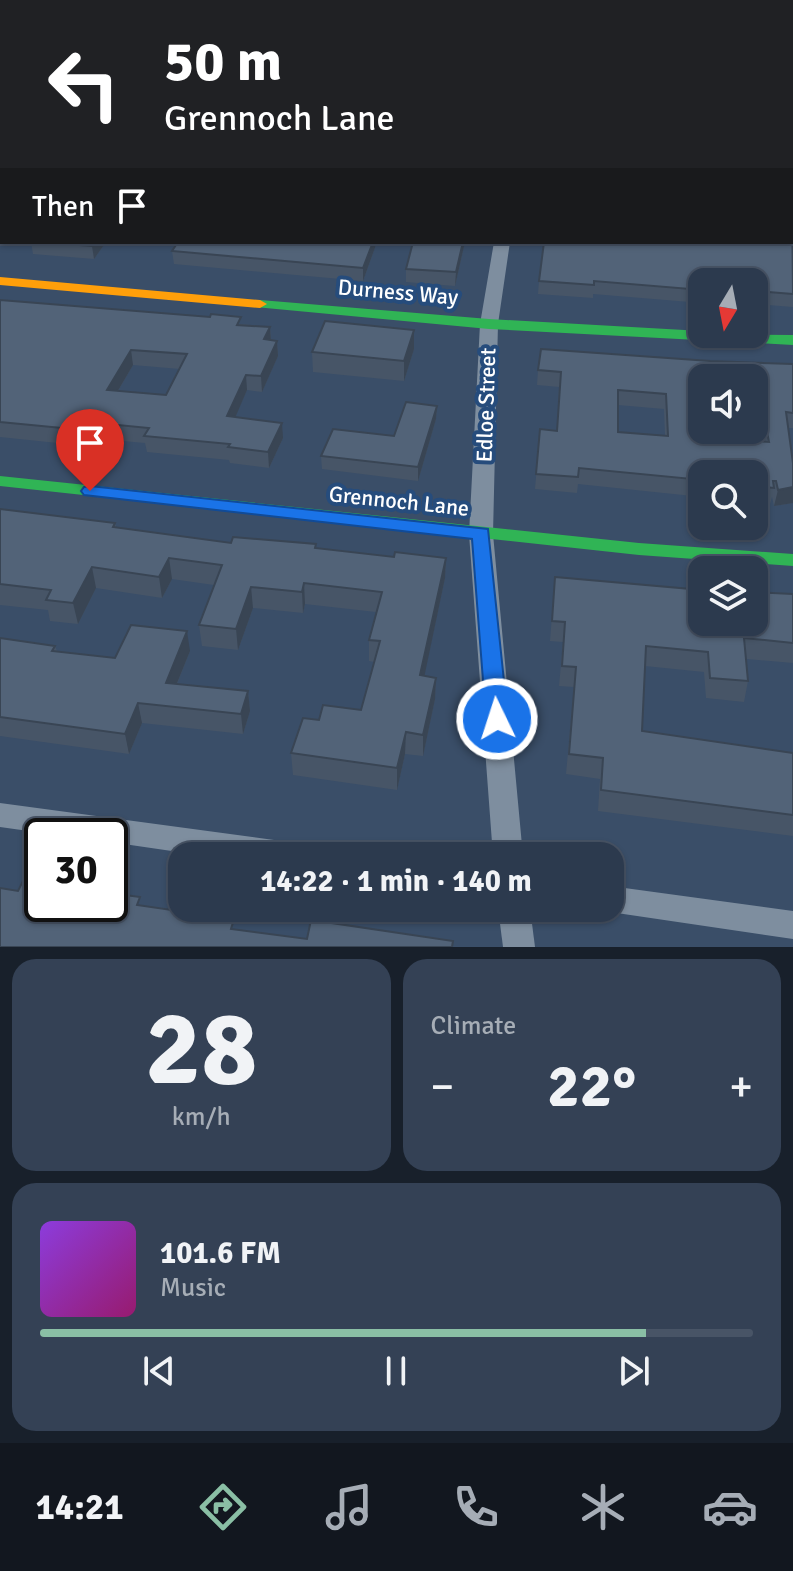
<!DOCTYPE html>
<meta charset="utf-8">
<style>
body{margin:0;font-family:Signika,sans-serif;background:#344155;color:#f1f3f6;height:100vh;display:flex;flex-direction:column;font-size:30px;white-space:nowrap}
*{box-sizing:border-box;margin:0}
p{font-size:26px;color:#a6adb6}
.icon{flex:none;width:44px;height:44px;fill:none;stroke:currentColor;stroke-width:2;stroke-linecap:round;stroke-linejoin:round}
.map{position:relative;height:947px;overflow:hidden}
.details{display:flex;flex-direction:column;gap:12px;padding:12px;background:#18202b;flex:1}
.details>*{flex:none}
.banner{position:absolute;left:0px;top:0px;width:794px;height:244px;box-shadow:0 2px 6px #0004,0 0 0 2px #485466;background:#202124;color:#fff;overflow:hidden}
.needle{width:52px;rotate:190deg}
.tools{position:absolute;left:688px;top:268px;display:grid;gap:16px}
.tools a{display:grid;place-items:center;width:80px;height:80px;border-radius:16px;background:#2c3a4e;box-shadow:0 2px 6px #0004,0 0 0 2px #485466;font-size:40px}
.speed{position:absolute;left:24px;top:818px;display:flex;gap:16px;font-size:40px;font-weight:700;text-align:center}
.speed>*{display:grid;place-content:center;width:104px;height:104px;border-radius:50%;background:#2c3a4e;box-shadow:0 2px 6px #0004,0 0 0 2px #485466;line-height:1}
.speed .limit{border:4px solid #111;border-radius:12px;background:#fff;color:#111}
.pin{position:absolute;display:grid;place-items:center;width:68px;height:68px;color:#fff;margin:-82px -34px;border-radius:50% 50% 50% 0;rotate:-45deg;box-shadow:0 0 8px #0007}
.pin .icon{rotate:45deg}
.me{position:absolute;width:88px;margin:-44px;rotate:356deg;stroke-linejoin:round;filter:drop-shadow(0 0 6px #0008)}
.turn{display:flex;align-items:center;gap:28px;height:168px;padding:0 32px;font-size:36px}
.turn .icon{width:104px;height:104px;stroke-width:2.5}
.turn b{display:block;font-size:56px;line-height:68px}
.then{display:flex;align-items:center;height:76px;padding:0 32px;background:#0003;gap:16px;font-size:30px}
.big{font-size:60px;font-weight:800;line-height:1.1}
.details .widget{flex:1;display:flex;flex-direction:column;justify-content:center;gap:12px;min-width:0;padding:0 28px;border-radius:24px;background:#344155}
.details .dial{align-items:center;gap:0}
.dial b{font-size:104px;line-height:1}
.song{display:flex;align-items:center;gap:24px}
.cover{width:96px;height:96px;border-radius:12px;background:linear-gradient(135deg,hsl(270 70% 55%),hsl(320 70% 35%))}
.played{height:8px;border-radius:4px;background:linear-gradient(90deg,#8abfa5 85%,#485466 85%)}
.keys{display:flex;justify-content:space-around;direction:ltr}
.heat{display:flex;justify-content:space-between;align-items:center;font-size:44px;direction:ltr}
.details .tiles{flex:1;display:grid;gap:12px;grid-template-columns:1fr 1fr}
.widget:last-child{grid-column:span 2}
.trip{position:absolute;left:168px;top:842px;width:456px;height:80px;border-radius:24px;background:#2c3a4e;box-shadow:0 2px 6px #0004,0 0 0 2px #485466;font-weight:800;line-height:80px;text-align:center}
.dock{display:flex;height:128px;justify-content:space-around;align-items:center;background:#12171f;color:#a6adb6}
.dock .icon{width:56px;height:56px}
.dock .active{color:#8abfa5}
.dock b{font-size:36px;color:#f1f3f6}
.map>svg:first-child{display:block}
</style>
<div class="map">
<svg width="793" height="947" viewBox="0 0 793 947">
<rect width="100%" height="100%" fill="#3a4e68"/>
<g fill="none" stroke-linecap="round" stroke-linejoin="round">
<g fill="#7e8e9f" fill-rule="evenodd">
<path d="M 485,0 L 500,0 L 502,2 L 487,2 Z"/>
<rect x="0" y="136" width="2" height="8"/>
<rect x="792" y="189" width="1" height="10"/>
<path d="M 494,242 L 510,242 L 498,324 L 493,534 L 523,856 L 493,856 L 469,534 L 480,324 Z"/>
<path d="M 0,803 L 296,843 L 307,847 L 311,856 L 206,856 L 110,842 L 110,836 L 64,836 L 0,827 Z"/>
<path d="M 610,886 L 793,911 L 793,939 L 610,912 L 599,908 L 610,908 Z"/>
<path d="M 498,908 L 530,908 L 535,947 L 503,947 Z"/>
</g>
<g fill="#30b455" fill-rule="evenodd">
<rect x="792" y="64" width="1" height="6"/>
<path d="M 260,300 L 489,319 L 702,331 L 702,334 L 793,335 L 793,345 L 489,329 L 255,307 L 255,301 Z"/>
<path d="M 0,476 L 639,543 L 793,554 L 793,566 L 639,555 L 0,486 Z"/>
</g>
<g fill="#ff9f0a" fill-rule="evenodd">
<rect x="0" y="17" width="2" height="6"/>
<path d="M 0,277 L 260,300 L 267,304 L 260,308 L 0,285 Z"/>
</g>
</g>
<g fill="#475567" fill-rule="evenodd">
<path d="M 0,0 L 441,0 L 458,2 L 2,2 Z"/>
<rect x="0" y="157" width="2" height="33"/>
<path d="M 793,206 L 793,307 L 754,304 L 754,282 L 702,282 L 702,303 L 593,294 L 593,298 L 538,294 L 539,281 Z"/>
<path d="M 31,242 L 106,242 L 94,259 L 33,254 Z"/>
<path d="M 178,242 L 377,242 L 363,281 L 174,264 L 172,251 Z"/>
<path d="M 413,242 L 465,242 L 455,286 L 406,282 L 406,269 Z"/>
<path d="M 0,300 L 270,327 L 271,340 L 277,341 L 278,356 L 262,392 L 247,390 L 235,417 L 283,438 L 269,468 L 230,463 L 229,460 L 147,452 L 145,443 L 100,439 L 96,447 L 0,437 ZM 133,365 L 180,369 L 166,395 L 118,391 Z"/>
<path d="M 414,330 L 414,349 L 404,381 L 313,372 L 312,352 Z"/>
<path d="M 710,361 L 793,364 L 793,428 L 788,428 L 793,503 L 774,506 L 772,497 L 770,504 L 754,502 L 754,474 L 702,474 L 702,497 L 578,484 L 577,493 L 535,489 L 540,429 L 557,431 L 559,387 L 537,385 L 538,370 ZM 702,378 L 754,378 L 754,412 L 757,412 L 762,441 L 710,437 ZM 618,405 L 664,409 L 665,436 L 618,432 Z"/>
<path d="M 437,406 L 436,419 L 418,481 L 322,469 L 321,456 L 394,436 Z"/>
<path d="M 0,509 L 115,523 L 116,527 L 231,543 L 316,548 L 394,557 L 446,558 L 445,578 L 424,676 L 436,678 L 435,699 L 423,756 L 405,754 L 397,790 L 293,775 L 291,753 L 319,720 L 361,710 L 374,662 L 369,661 L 369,640 L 376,612 L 305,604 L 303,613 L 253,608 L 238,650 L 202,646 L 199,625 L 214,585 L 172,579 L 162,598 L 96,588 L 78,624 L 50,621 L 48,610 L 0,605 Z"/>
<path d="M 555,577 L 702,590 L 793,594 L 793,663 L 746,659 L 748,681 L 744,702 L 706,698 L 704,672 L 645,666 L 642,731 L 793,753 L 793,836 L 598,811 L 600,779 L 566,774 L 574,687 L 559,686 L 563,642 L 550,641 Z"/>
<path d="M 0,638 L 55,646 L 57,651 L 115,658 L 190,651 L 177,684 L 248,691 L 250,711 L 243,734 L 142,723 L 129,754 L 0,736 Z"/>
</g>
<g fill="#394554">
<path d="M 0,0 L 42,0 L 42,2 L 2,2 L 2,7 L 0,8 Z"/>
<path d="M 2,48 L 2,60 L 0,62 L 0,49 Z"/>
<path d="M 95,242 L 106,242 L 94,259 L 92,246 Z"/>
<path d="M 373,242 L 377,242 L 363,281 L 363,268 Z"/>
<path d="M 463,242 L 465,242 L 455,286 L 456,272 Z"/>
<path d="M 270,327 L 271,342 L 264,339 Z"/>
<path d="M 414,330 L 414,349 L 404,381 L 404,361 Z"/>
<path d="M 277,341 L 278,356 L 262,392 L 261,376 Z"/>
<path d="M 131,350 L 133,365 L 109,406 L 107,390 Z"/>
<path d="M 246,375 L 247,390 L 229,432 L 227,416 Z"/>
<path d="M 437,406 L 436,419 L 418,481 L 418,467 Z"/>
<path d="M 98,423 L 100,439 L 96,447 L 93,431 Z"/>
<path d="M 282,423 L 283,438 L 269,468 L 268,452 Z"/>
<path d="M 793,487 L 793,503 L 774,506 L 778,490 Z"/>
<path d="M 169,558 L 172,579 L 162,598 L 159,577 Z"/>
<path d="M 446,558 L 445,578 L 420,697 L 420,675 Z"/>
<path d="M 92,567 L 96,588 L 78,624 L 73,603 Z"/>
<path d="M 304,583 L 305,604 L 303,613 L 302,592 Z"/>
<path d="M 251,587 L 253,608 L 238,650 L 236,629 Z"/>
<path d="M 187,631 L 190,651 L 169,703 L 166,683 Z"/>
<path d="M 436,678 L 435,699 L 423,756 L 423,735 Z"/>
<path d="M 248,691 L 250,711 L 243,734 L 241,714 Z"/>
<path d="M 138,703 L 142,723 L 129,754 L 125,734 Z"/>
<path d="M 406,732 L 405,754 L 397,790 L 397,768 Z"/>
</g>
<g fill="#526378" stroke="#394554" stroke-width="2" fill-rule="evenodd">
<path d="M 128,0 L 173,0 L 171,2 L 126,2 Z"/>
<path d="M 237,0 L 441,0 L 458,2 L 235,2 Z"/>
<path d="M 0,33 L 2,33 L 2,48 L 0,49 Z"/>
<rect x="792" y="85" width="1" height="73"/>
<rect x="0" y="157" width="2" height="21"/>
<path d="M 792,206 L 793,294 L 754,291 L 754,282 L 702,282 L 702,290 L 594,281 L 594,285 L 539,281 L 544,242 L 792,242 Z"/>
<path d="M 39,242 L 95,242 L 92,246 Z"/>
<path d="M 178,242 L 373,242 L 363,268 L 172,251 Z"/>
<path d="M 413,242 L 463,242 L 456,272 L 406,269 Z"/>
<path d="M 0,300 L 210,317 L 211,314 L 241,317 L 237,325 L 270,327 L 264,339 L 277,341 L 261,376 L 246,375 L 227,416 L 282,423 L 268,452 L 228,447 L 230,444 L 144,436 L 149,428 L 98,423 L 93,431 L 0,422 ZM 131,350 L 187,354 L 166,395 L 107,390 Z"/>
<path d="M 325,321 L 414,330 L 404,361 L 312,352 Z"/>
<path d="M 541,349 L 710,361 L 793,364 L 793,413 L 786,412 L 793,463 L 793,487 L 778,490 L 776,481 L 773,481 L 774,488 L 754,486 L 754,474 L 702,474 L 702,480 L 579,468 L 578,477 L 536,474 L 540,429 L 557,431 L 561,372 L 538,370 ZM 702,378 L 754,378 L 754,396 L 760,397 L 769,442 L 710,437 L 709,430 L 702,430 ZM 618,390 L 666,394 L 668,436 L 618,432 Z"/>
<path d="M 406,402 L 437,406 L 418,467 L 321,456 L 333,429 L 394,436 Z"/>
<path d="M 0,509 L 115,523 L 113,527 L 231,543 L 233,537 L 316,544 L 315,548 L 394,557 L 395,552 L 446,558 L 420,675 L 436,678 L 423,735 L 406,732 L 397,768 L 291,753 L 303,718 L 319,720 L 323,705 L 361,710 L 380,641 L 369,640 L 382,592 L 304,583 L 302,592 L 251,587 L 236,629 L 199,625 L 222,565 L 169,558 L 159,577 L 92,567 L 73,603 L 46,600 L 51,590 L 0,584 Z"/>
<path d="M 555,577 L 702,590 L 702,622 L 754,622 L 754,592 L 793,594 L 793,643 L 744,638 L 748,681 L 710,678 L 708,652 L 646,646 L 642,731 L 793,753 L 793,815 L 601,790 L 603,758 L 569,754 L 576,667 L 562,666 L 565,622 L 552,621 Z"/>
<path d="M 131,625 L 187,631 L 166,683 L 248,691 L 241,714 L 138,703 L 125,734 L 0,717 L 0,638 L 55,646 L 52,651 L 115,658 Z"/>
<path d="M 23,881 L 42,883 L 42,904 L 110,904 L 110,893 L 140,897 L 137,905 L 234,919 L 231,929 L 307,939 L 311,920 L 453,941 L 452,947 L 0,947 L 0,888 L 18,891 Z"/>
</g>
<path fill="#1a73e8" stroke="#114b97" stroke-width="2" d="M 90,486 L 488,529 L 508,719 L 505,725 L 497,727 L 489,725 L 486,719 L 472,539 L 84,495 L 81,491 L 84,487 Z"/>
<g text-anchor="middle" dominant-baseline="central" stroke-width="8" stroke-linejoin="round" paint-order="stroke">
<g font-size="22" fill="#fff" stroke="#264c7c">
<text transform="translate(398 292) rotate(5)">Durness Way</text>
<text transform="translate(486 405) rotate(-88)">Edloe Street</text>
<text transform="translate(399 501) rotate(6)">Grennoch Lane</text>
</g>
</g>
</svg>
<div class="tools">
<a><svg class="needle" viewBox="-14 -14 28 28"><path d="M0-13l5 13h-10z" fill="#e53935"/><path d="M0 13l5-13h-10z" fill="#a6adb6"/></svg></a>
<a><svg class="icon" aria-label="sound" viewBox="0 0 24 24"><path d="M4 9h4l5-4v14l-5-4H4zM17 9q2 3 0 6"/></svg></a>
<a><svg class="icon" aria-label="search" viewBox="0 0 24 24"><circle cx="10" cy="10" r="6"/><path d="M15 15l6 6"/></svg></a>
<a><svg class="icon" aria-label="layers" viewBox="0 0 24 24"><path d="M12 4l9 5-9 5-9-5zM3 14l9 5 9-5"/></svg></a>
</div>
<div class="speed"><div class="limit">30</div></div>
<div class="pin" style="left:90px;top:491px;background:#d93025"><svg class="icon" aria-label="arrive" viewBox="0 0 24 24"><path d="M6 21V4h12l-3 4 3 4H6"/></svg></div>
<svg class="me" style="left:497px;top:719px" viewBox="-20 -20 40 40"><circle r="17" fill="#1a73e8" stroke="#fff" stroke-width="3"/><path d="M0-11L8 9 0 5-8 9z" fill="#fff"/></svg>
<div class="trip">14:22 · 1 min · 140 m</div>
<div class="banner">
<div class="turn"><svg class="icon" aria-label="left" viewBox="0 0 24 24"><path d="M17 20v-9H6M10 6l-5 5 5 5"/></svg><div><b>50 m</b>Grennoch Lane</div></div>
<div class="then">Then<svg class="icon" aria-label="arrive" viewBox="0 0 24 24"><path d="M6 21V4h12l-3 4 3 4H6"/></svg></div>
</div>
</div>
<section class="details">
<div class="tiles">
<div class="widget dial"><b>28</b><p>km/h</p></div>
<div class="widget"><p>Climate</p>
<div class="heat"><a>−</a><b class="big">22°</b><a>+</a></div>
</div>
<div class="widget">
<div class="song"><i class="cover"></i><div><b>101.6 FM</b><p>Music</p></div></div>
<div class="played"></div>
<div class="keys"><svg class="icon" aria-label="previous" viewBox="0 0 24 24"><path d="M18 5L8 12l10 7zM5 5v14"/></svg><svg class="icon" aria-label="pause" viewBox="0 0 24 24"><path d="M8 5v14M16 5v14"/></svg><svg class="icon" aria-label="next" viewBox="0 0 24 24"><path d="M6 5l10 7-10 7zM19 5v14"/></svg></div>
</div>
</div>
</section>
<nav class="dock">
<b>14:21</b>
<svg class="icon active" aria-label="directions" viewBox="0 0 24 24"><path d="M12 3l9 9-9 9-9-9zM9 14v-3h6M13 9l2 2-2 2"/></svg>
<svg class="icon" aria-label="music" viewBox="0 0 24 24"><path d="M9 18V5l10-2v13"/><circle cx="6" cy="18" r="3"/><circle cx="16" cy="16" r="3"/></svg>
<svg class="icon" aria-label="phone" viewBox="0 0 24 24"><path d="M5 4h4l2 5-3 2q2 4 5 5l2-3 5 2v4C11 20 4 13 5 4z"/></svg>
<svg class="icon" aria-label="climate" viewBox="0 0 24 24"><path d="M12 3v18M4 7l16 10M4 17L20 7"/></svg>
<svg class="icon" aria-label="car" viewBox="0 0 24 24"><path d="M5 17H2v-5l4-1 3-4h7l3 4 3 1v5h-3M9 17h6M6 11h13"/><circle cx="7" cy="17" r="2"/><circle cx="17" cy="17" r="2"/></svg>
</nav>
